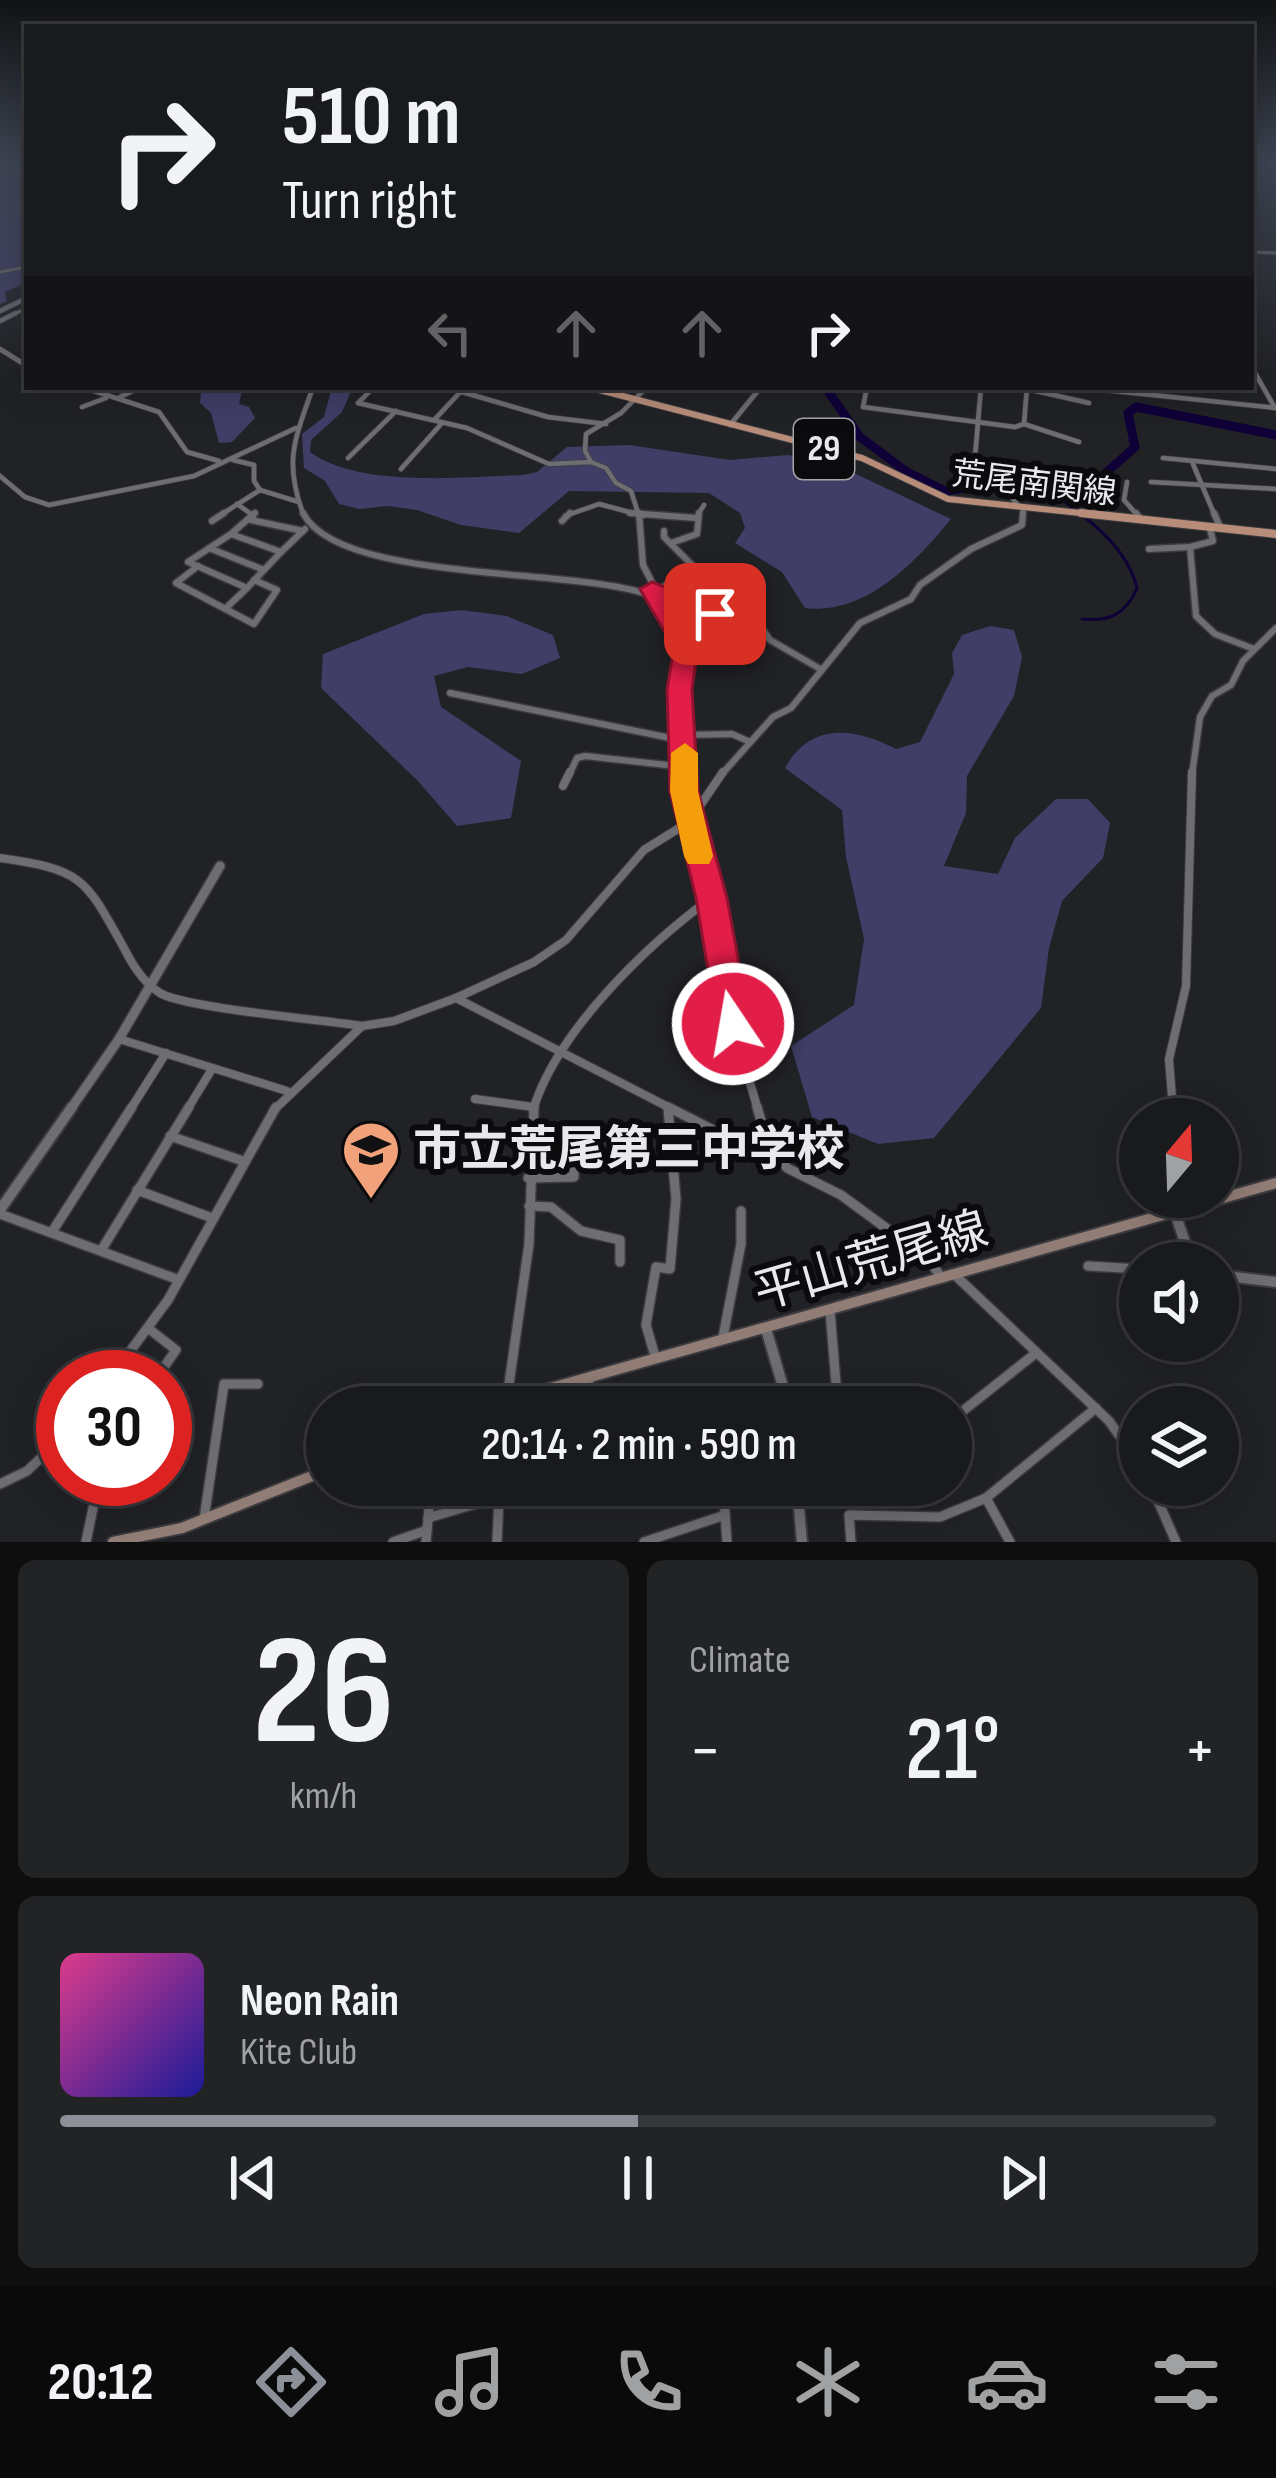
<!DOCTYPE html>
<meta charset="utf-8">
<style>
body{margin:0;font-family:"Sofia Sans Condensed","Noto Sans JP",sans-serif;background:#222325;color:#f1f3f6;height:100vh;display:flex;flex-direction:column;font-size:45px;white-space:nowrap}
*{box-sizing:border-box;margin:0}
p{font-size:39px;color:#9fa1a3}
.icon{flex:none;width:66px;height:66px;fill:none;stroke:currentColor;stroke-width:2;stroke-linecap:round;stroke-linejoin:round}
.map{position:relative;height:1542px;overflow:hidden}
.panel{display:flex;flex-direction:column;gap:18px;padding:18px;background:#0e0e0f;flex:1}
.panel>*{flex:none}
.hud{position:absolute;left:24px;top:24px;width:1230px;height:366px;border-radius:0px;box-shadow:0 6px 30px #0003,0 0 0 3px #37383b;background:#191a1c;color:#f1f3f6;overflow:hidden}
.needle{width:78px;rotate:19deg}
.fabs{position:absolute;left:1119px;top:1098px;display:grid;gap:24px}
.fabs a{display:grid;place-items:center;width:120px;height:120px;border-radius:50%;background:#191a1c;box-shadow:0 6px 30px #0003,0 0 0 3px #37383b;font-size:60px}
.speed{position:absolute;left:36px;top:1350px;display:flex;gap:24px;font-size:60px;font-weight:700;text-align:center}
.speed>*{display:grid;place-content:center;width:156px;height:156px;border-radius:50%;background:#191a1c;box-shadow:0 6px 30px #0003,0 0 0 3px #37383b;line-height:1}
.speed .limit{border:18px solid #d22;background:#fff;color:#111}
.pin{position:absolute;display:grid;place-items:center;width:102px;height:102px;color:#fff;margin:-51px;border-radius:24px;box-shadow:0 6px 18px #0006}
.me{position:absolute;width:132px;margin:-66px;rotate:348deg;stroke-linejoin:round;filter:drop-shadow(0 0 9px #0008)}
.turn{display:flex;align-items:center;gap:42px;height:252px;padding:0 60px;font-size:54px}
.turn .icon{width:156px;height:156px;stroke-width:2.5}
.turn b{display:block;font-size:84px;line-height:102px}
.lanes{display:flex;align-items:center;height:114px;padding:0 60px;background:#0003;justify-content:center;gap:60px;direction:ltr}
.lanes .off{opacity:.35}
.big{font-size:90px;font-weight:600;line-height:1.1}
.panel .tile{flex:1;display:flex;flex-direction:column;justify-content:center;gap:18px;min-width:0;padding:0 42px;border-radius:18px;background:#222325}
.panel .dial{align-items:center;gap:0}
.dial b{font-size:156px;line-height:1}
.song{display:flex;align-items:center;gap:36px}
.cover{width:144px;height:144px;border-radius:18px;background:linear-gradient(135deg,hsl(330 70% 55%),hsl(240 70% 35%))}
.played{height:12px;border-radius:6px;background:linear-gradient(90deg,#8c9099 50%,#37383b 50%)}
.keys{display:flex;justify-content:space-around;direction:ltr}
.heat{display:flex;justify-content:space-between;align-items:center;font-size:66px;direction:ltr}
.panel .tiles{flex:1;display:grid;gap:18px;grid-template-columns:1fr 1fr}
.tile:last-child{grid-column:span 2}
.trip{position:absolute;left:306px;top:1386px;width:666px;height:120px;border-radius:60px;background:#191a1c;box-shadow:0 6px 30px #0003,0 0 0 3px #37383b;font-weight:600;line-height:120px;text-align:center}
.tab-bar{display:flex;height:192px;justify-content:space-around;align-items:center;background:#0a0a0b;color:#9fa1a3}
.tab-bar .icon{width:84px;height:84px}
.tab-bar .current{color:#8c9099}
.tab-bar b{font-size:54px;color:#f1f3f6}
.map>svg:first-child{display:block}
</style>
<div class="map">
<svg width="1276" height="1542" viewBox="0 0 1276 1542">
<rect width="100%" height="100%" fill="#212226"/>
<g fill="#403e67">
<path d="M 27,160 L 27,282 L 5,292 L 7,301 L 0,304 L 0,163 Z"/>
<path d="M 210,387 L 242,390 L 239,404 L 249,407 L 255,418 L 232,442 L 219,443 L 211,413 L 200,403 L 201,393 Z"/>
<path d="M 332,387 L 353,387 L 342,412 L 311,440 L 310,452 C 358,488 464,477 523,475 L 537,472 L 567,447 L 629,445 L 730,460 L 788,455 L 837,465 L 951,519 C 915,563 866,615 805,608 L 782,572 L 735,543 L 745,528 L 740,513 L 709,493 L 569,491 L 519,533 L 461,525 L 417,510 L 388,506 L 359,509 L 339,504 L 325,481 L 304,468 L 302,434 L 324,417 Z"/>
<path d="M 462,610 L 507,616 L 553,635 L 560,658 L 522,674 L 468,667 L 434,676 L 441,707 L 521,761 L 511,818 L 457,826 L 418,781 L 321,688 L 323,654 L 424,614 Z"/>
<path d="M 990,626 L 1014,630 L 1022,657 L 1014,696 L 967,776 L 966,813 L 944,866 L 998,874 L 1015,838 L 1056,799 L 1088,799 L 1110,823 L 1103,858 L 1062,901 L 1049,948 L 1041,1008 L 934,1138 L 878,1144 L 812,1117 L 791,1046 L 854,1005 L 864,939 L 846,857 L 842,810 L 785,768 C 810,722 854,727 896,749 L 920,742 L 954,674 L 952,653 L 962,635 Z"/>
</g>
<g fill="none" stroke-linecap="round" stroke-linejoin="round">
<path stroke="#0f0038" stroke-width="3" d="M 1033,478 C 1071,508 1125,538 1137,588 C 1126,614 1110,622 1082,619"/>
<path stroke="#0f0038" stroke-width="9" d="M 825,387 L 860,437 L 907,472 L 945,491 L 1050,474 L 1100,478 L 1135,447 L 1128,413 L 1136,407 L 1276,435"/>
<defs>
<g id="minor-far4">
<path d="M 1251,252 L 1276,253"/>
<path d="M 0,272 L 27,267"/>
<path d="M 10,316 L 27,308"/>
</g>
<g id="minor-far3">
<path d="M 0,321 L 16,313"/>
<path d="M 0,349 L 27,366"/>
<path d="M 1251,366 L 1275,408"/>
<path d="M 82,387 L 159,412 L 187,452 L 219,461"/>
<path d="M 374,387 L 358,403 L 467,428 L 549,464 L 591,462 L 606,468 L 616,483 L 631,491 L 639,516"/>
<path d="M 802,387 L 810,389"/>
<path d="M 867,387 L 863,407 L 1015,427 L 1024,424 L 1027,387"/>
<path d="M 981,387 L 975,457 L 1020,507"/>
<path d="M 1076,387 L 1276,408"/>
<path d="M 1027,389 L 1089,403"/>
<path d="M 462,392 L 548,417 L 606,424"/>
<path d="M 120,397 L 141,387"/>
<path d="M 82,407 L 106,398"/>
<path d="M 435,419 L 465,387"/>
<path d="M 1024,424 L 1079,442"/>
<path d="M 730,425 L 761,387"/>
<path d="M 348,458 L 396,411"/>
<path d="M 1163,458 L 1276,469"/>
<path d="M 233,460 L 254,465 L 254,481 L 260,490"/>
<path d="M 591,462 L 585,451 L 586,434 L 621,413 L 647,387"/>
<path d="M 1193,464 L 1215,516"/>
<path d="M 401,469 L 442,423"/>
<path d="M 0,476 L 25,497 L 49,505 L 194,476 L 296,428"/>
<path d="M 1127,482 L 1124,500 L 1138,516"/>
<path d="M 1151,482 L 1276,489"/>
<path d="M 237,504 L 254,516"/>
<path d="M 219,516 L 260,490 L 299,502"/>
<path d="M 304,516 C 283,461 295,439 313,387"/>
<path d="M 565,516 L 599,504 L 644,516"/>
<path d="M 697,516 L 704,505"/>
<path d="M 1023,516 L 1023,508"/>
</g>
<g id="minor-far2">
<path d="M 303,513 C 340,585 583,566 655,597"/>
<path d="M 630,513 L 696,518"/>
<path d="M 639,513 L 643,565 L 686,648 L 680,689 L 683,775"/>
<path d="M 1136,513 L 1140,518"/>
<path d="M 1214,513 L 1220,527"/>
<path d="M 251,520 L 303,531"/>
<path d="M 212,521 L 224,513"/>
<path d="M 562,521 L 570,513"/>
<path d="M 1210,529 L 1213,541 L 1190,547 L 1196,616 L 1215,634 L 1254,649"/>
<path d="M 231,534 L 281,552 L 247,588 L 188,562 Z"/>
<path d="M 231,534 L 255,513"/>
<path d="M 671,543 L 697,534 L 699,513"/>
<path d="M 209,548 L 264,570"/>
<path d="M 1149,549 L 1190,547"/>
<path d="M 281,552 L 305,529"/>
<path d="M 198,566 L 176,583 L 254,624 L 277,590 L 254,580"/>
<path d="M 653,590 L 715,614 L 756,620 L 770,640 L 822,670"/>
<path d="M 656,591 L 696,569 L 664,537 L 664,531"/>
<path d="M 225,609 L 247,588"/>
<path d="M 450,693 L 685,741"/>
<path d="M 685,735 L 732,734 L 748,741"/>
<path d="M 569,775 L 577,758 L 585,756 L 685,767"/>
<path d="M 721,775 L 773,717 L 791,708 L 860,623 L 911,599 L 920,585 L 971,549 L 1022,525 L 1023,513"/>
<path d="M 1192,775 L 1200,717 L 1212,696 L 1231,685 L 1243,661 L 1276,628"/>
</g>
<g id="minor-far1">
<path d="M 683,772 L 733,1025 L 758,1110"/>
<path d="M 563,786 L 570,772"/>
<path d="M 0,858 C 84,870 85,878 125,950 C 133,966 144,983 160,993 C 185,1008 324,1020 362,1026 L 394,1021 L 456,998 L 534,962 L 566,940 L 644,850 L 689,822 L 723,772"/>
<path d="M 456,998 L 674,1110"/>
<path d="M 119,1039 L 287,1091"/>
<path d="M 475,1099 L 533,1107"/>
<path d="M 130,1110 L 166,1053"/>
<path d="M 187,1110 L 212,1069"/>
<path d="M 274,1110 L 361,1027"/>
<path d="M 533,1110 C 557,1031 646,946 711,898"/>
<path d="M 1173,1110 L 1169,1059 L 1186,986 L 1192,772"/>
</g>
<g id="minor">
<path d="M 668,1107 L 735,1141 L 766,1138"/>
<path d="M 757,1107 L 766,1138 L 787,1168 L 841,1195 L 927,1258 L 942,1278"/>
<path d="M 1173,1107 L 1174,1119"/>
<path d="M 170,1136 L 240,1160"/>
<path d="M 528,1178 L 574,1177 L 573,1140 L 633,1138"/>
<path d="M 137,1190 L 212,1218"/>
<path d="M 529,1206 L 551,1207 L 581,1231 L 620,1240 L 620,1262"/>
<path d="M 0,1214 L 179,1280"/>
<path d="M 52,1232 L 132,1107"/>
<path d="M 102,1249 L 189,1107"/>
<path d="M 1088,1266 L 1140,1269"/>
<path d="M 957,1277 L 1109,1421 L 1140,1465"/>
<path d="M 830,1311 L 838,1407"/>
<path d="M 149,1329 L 176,1350 L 157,1377"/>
<path d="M 723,1337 L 741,1244 L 741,1211"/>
<path d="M 655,1356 L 646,1325 L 656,1267 L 670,1269 L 676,1199 L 668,1108"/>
<path d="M 111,1377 L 168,1300 L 276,1107"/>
<path d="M 588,1378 L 593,1407"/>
<path d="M 507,1398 L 529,1244 L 534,1107"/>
<path d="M 954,1418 L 1036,1353"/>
<path d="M 0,1484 L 27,1471 L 63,1437"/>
<path d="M 723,1485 L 727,1542"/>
<path d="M 1151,1485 L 1176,1542"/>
<path d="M 986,1498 L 1010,1542"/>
<path d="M 428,1518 L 539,1485"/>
<path d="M 204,1519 L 224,1384 L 258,1384"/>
<path d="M 86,1542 L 99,1479"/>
<path d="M 393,1542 L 427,1530"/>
<path d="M 426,1542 L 431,1485"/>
<path d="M 497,1542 L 499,1498"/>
<path d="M 644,1542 L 725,1515"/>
<path d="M 851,1542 L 849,1515 L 940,1517 L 986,1498 L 1096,1408"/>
</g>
<path id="tertiary-far2" d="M 0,311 L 27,298"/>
<path id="tertiary-far1" d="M 70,1110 L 119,1039 L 220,866"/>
<g id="tertiary">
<path d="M 0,1210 L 72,1107"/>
<path d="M 1175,1213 L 1192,1263"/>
<path d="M 1218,1275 L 1276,1282"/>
<path d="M 766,1329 L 789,1407"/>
<path d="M 797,1485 L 802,1542"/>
</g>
<g id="secondary">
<path d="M 484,1407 L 1276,1183"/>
<path d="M 113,1542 L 182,1528 L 327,1470"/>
</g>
<path id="primary-far1" d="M 588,387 L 862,458 L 948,499 L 1109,516"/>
<path id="primary" d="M 1081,513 L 1276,534"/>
</defs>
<use href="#minor-far4" stroke="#3c3c40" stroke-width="4.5"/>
<use href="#minor-far3" stroke="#3c3c40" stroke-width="6"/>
<use href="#minor-far2" stroke="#3c3c40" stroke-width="9"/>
<use href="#minor-far1" stroke="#3c3c40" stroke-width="10"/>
<use href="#minor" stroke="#3c3c40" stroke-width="12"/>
<use href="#tertiary-far2" stroke="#3c3c40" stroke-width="6"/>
<use href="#tertiary-far1" stroke="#3c3c40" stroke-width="12"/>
<use href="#tertiary" stroke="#3c3c40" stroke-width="14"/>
<use href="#secondary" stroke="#3c3c40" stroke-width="14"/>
<use href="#primary-far1" stroke="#3c3c40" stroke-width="8"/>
<use href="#primary" stroke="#3c3c40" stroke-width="10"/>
<use href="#minor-far4" stroke="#6d6d72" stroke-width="3"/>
<use href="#minor-far3" stroke="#6d6d72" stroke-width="4.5"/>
<use href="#minor-far2" stroke="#6d6d72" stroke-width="6"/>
<use href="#minor-far1" stroke="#6d6d72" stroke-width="8"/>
<use href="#minor" stroke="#6d6d72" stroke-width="9"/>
<use href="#tertiary-far2" stroke="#6d6d72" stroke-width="4.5"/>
<use href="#tertiary-far1" stroke="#6d6d72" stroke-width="9"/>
<use href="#tertiary" stroke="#6d6d72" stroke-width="10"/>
<use href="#secondary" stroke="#927d76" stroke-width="10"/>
<use href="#primary-far1" stroke="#b78d7a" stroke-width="6"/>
<use href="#primary" stroke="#b78d7a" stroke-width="8"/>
</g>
<linearGradient id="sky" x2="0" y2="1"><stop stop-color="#121315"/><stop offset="0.43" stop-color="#3d4452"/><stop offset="1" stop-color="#3d4452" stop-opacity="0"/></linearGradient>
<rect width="1276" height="376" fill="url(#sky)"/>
<path fill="#e11d48" stroke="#92132f" stroke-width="3" d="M 652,582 L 723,609 L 727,614 L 715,622 L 673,607 L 698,648 L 692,689 L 698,791 L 727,898 L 750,1024 L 745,1036 L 733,1040 L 721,1036 L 717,1024 L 696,898 L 670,791 L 667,689 L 674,648 L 640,589 Z"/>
<path fill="#f59e0b" d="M 685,743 L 698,753 L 698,791 L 713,856 L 709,864 L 688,864 L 684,856 L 670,791 L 671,753 Z"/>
<defs>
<symbol id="school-pin" viewBox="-11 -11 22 30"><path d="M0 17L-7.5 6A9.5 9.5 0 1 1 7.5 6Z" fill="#f1a27b" stroke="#0b0b0d"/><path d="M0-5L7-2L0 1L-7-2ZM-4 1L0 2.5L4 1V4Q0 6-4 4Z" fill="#111"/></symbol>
</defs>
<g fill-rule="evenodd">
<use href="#school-pin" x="338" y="1117" width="66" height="90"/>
</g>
<g text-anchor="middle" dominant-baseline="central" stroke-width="12" stroke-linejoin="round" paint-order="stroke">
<g font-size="33" fill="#e8e9ec" stroke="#0b0b0d">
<text transform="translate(1034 484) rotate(7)">荒尾南関線</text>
</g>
<rect fill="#0b0b0d" stroke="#a6a6a9" stroke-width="3" x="794" y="419" width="60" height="60" rx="9"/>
<g font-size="36" font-weight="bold" fill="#e8e9ec">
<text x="824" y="449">29</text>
</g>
<g font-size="48" font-weight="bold" fill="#e8e9ec" stroke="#0b0b0d" text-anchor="start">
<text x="413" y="1150">市立荒尾第三中学校</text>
</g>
<g font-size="48" fill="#e8e9ec" stroke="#0b0b0d">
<text transform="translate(871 1262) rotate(-16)">平山荒尾線</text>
</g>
</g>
</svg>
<div class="fabs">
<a><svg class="needle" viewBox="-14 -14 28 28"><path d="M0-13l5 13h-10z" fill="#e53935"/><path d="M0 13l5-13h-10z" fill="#9fa1a3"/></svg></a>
<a><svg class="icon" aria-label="sound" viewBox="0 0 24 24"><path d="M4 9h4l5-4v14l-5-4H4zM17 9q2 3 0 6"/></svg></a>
<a><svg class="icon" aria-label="layers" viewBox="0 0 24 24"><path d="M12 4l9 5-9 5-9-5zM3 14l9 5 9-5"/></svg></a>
</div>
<div class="speed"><div class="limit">30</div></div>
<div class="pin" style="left:715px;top:614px;background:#d93025"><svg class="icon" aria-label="arrive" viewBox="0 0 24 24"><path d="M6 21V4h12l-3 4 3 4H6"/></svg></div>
<svg class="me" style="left:733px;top:1024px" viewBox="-20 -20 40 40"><circle r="17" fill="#e11d48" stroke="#fff" stroke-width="3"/><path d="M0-11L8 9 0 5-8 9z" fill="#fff"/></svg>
<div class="trip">20:14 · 2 min · 590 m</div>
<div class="hud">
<div class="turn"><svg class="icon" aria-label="right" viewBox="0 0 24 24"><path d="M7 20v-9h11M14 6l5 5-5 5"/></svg><div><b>510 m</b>Turn right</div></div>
<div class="lanes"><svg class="icon off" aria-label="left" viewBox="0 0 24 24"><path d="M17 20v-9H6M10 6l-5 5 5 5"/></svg><svg class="icon off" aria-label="ahead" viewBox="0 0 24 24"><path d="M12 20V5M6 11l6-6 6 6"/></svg><svg class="icon off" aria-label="ahead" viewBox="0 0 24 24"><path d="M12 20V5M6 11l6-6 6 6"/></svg><svg class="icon" aria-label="right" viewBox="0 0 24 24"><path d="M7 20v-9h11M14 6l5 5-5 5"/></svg></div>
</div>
</div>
<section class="panel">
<div class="tiles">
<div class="tile dial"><b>26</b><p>km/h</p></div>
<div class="tile"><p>Climate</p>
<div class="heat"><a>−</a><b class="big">21°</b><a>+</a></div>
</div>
<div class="tile">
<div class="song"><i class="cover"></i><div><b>Neon Rain</b><p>Kite Club</p></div></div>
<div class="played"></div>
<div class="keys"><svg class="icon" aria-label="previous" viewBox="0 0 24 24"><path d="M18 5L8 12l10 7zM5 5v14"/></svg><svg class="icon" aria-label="pause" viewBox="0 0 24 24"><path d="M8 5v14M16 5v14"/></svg><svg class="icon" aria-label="next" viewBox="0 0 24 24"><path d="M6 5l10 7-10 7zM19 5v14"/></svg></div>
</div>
</div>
</section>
<nav class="tab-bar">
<b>20:12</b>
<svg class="icon current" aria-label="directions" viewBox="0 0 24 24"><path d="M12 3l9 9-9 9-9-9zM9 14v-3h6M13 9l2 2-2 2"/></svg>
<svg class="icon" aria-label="music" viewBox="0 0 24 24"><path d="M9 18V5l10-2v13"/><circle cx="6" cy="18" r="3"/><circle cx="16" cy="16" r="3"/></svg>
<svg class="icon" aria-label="phone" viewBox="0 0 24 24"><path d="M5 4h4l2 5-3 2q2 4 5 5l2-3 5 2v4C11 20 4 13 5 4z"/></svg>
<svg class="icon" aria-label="climate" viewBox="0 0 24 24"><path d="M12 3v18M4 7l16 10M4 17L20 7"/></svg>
<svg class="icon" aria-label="car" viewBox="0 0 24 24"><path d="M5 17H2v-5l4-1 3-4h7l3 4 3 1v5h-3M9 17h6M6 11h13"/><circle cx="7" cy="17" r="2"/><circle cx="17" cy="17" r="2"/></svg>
<svg class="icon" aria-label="filters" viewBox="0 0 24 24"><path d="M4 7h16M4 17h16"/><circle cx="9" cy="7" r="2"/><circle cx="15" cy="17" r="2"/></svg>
</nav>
